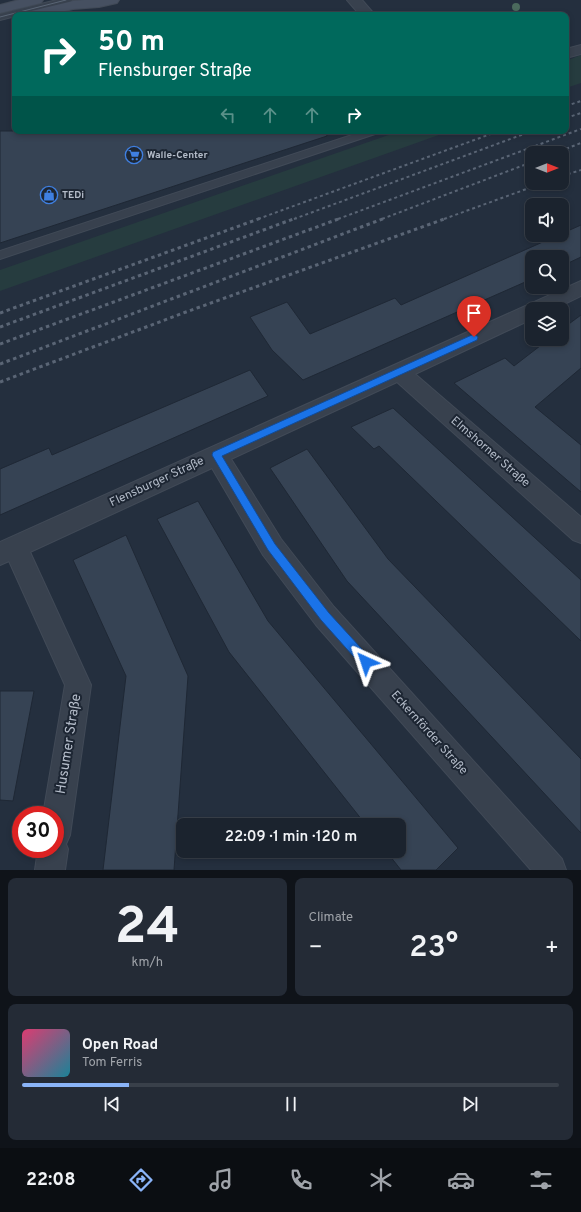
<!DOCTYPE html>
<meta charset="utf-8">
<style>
body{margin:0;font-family:Overpass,sans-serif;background:#242b36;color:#f1f3f6;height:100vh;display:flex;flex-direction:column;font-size:15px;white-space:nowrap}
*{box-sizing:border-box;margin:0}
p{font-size:13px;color:#a0a4aa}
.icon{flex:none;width:22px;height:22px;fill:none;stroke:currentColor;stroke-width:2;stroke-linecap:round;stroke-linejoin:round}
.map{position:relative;height:870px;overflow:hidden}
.details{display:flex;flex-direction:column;gap:8px;padding:8px;background:#0f1319;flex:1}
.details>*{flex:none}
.hud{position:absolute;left:12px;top:12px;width:557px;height:122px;border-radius:8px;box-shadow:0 2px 6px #0003,0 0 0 1px #39404a;background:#00695c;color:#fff;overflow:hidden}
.needle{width:26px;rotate:90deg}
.tools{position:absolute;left:525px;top:146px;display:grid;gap:8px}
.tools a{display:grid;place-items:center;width:44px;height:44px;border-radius:8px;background:#1b232e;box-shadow:0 2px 6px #0003,0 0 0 1px #39404a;font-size:20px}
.speed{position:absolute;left:12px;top:806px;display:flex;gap:8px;font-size:20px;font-weight:700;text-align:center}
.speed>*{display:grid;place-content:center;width:52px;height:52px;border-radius:50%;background:#1b232e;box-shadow:0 2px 6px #0003,0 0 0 1px #39404a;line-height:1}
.speed .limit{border:6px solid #d22;background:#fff;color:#111}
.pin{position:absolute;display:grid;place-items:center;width:34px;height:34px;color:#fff;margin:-41px -17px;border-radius:50% 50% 50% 0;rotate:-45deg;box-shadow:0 0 4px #0007}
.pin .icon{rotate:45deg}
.me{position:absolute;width:44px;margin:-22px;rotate:318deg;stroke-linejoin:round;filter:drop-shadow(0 0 3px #0008)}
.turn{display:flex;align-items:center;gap:14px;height:84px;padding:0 20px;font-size:18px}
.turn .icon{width:52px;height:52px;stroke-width:2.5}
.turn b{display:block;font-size:28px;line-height:34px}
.lanes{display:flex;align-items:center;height:38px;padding:0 20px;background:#0003;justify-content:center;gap:20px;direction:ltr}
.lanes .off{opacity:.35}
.big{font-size:30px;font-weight:600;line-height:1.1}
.details .tile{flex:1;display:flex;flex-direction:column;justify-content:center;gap:6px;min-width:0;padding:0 14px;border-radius:8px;background:#242b36}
.details .dial{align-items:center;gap:0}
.dial b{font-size:52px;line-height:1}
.song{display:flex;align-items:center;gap:12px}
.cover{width:48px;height:48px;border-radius:6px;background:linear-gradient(135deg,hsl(340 70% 55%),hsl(190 70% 35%))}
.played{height:4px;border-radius:2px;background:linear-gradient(90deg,#8ab4f8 20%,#39404a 20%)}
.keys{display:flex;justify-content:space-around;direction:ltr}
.heat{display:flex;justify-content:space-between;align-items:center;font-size:22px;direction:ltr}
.details .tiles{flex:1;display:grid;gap:8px;grid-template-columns:1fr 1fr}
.tile:last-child{grid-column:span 2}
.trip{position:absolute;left:176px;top:818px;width:230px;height:40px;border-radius:8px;background:#1b232e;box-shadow:0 2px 6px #0003,0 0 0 1px #39404a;font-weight:600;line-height:40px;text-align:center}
.tab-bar{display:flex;height:64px;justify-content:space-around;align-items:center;background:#0b0e12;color:#a0a4aa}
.tab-bar .icon{width:28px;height:28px}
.tab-bar .current{color:#8ab4f8}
.tab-bar b{font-size:18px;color:#f1f3f6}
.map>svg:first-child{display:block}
</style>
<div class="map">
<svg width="581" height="870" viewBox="0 0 581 870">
<rect width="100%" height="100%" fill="#242f3e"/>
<g fill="#263c3f">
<path d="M 581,55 L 581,83 L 566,88 L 566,61 Z"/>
<path d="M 400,131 L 450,131 L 0,291 L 0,270 Z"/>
</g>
<g fill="#364354" stroke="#1f2835">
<path d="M 0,131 L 326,131 L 327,136 L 0,243 Z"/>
<path d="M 581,225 L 581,257 L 562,266 L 562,257 L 532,257 L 532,279 L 303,380 L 272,350 L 250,317 L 287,302 L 310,334 L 395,298 L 401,305 Z"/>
<path d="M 581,315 L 581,368 L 535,407 L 581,445 L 581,492 L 454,383 L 505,358 L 514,366 L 549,339 L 562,339 L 562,329 Z"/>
<path d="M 250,370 L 268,396 L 0,515 L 0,469 L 49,448 L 52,455 Z"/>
<path d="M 393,408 L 581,580 L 581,641 L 379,446 L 374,449 L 351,427 Z"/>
<path d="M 307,449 L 388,559 L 581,759 L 581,833 L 347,581 L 270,468 Z"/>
<path d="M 198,501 L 268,621 L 458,848 L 436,870 L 401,870 L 386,851 L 399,851 L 399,825 L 366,825 L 229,652 L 157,519 Z"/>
<path d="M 126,535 L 188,676 L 174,870 L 103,870 L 126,676 L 73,560 Z"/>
<path d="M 0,691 L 34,691 L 13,801 L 0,800 Z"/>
</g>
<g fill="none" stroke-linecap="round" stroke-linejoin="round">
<defs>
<g id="lane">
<path d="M 57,0 L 72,0 L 71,2 L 0,20 L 0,14 Z"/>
<path d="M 364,131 L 379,131 L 378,133 L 0,259 L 0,251 Z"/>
</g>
<g id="street">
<path d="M 347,0 L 362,0 L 375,15 L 360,15 Z"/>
<path d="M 581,45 L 581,54 L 566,58 L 566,49 Z"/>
<path d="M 581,281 L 581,296 L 554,309 L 532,309 L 532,319 L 415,374 L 581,517 L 581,543 L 573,540 L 397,382 L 231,459 L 281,539 L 334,607 L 562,859 L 566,870 L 531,870 L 316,625 L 263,555 L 212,468 L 30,552 L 91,685 L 70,835 L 66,844 L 68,849 L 65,870 L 35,870 L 38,849 L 55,849 L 55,815 L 43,815 L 65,685 L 9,561 L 0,565 L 0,542 Z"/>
</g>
<g id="secondary">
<path d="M 19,0 L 43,0 L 41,3 L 0,13 L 0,5 Z"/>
<path d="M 84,0 L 119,0 L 117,3 L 99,7 L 73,9 L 49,15 L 25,15 L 27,12 L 73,1 Z"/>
</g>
</defs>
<use href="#lane" stroke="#414a57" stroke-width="2"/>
<use href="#street" stroke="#414a57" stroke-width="2"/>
<use href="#secondary" stroke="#414a57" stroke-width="2"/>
<use href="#lane" fill="#38414e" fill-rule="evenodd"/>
<use href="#street" fill="#38414e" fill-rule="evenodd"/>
<use href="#secondary" fill="#465061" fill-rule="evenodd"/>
<path stroke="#5a6575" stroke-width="1" d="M 0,17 L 66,0"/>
<g stroke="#5a6575" stroke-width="2" stroke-dasharray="3 3" stroke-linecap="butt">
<path d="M 566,106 L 581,101"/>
<path d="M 566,118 L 581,113"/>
<path d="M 555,153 L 581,143"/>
<path d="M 562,176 L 581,170"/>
<path d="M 258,219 L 499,131"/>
<path d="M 294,219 L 532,131"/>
<path d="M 338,219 L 581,129"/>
<path d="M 382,219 L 532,162"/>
<path d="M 444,219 L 543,183"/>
</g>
<g stroke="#5a6575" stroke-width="3" stroke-dasharray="3.5 3.5" stroke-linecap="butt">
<path d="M 0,313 L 261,218"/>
<path d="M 0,327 L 296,218"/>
<path d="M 0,344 L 341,218"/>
<path d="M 0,364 L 385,218"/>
<path d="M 0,382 L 186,312 L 447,218"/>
</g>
</g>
<circle fill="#4b6a5d" cx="516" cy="7" r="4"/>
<path fill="#1a73e8" stroke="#114b97" d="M 474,334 L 478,337 L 477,340 L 222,456 L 275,544 L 329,613 L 370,658 L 372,662 L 370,666 L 366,668 L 362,666 L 321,620 L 268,550 L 212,455 L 213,452 Z"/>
<defs>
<symbol id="supermarket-ring" viewBox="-11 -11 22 22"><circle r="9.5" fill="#1d2633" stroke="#3f7fe0" stroke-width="1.5"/><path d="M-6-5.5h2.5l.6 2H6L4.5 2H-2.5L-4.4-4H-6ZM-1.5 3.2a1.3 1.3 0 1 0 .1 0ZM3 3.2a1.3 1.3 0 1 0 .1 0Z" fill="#3f7fe0"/></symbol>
<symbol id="shop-ring" viewBox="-11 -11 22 22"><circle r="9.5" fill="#1d2633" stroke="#3f7fe0" stroke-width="1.5"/><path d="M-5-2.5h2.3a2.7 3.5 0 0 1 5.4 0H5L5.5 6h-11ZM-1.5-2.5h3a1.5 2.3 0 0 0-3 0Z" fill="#3f7fe0"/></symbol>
</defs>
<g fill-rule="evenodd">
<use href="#supermarket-ring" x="124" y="145" width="20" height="20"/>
<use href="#shop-ring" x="39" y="185" width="20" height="20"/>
</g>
<g text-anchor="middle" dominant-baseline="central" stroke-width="4" stroke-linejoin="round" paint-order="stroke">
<g font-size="10" font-weight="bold" fill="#b4bcc9" stroke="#1d2633" text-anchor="start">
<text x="147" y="155">Walle-Center</text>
<text x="62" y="195">TEDi</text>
</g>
<g font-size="12" fill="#b4bcc9" stroke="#1d2633">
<text transform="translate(490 452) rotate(41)">Elmshorner Straße</text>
<text transform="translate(157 482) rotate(-25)">Flensburger Straße</text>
<text transform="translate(429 733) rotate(48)">Eckernförder Straße</text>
</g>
<g font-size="14" fill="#b4bcc9" stroke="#1d2633">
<text transform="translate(69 744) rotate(-81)">Husumer Straße</text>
</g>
</g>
</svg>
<div class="tools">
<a><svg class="needle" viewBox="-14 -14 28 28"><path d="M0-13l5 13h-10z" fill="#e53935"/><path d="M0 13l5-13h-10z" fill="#a0a4aa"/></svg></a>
<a><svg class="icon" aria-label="sound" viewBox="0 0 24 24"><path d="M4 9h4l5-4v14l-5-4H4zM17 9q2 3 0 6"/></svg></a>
<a><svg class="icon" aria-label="search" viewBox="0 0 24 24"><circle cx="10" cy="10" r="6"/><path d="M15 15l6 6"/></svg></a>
<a><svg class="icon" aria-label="layers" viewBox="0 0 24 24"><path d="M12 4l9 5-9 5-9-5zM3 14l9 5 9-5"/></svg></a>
</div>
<div class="speed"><div class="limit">30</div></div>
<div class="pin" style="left:474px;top:337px;background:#d93025"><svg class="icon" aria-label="arrive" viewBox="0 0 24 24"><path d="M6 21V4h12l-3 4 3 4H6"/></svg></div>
<svg class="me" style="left:366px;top:662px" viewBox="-20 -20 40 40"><path d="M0-17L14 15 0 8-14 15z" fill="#1a73e8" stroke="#fff" stroke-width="4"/></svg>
<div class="trip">22:09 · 1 min · 120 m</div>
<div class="hud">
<div class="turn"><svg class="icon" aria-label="right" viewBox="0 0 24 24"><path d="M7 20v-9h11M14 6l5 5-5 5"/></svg><div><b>50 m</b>Flensburger Straße</div></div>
<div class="lanes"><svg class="icon off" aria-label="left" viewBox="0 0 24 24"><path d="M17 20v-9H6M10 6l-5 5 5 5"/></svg><svg class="icon off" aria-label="ahead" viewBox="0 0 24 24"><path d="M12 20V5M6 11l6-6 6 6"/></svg><svg class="icon off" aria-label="ahead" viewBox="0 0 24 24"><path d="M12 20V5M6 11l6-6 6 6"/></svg><svg class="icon" aria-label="right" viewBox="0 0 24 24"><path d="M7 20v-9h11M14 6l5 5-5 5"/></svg></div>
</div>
</div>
<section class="details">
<div class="tiles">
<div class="tile dial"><b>24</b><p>km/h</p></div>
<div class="tile"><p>Climate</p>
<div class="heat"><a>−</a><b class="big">23°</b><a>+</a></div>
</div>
<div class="tile">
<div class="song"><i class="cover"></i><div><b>Open Road</b><p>Tom Ferris</p></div></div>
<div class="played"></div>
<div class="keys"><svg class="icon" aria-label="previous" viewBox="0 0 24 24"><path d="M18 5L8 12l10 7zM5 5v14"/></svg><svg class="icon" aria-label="pause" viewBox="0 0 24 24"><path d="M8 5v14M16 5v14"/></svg><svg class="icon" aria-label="next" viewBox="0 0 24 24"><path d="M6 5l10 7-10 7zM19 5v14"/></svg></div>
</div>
</div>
</section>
<nav class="tab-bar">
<b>22:08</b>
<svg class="icon current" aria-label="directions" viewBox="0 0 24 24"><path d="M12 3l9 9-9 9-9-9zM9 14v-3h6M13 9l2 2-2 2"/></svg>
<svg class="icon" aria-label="music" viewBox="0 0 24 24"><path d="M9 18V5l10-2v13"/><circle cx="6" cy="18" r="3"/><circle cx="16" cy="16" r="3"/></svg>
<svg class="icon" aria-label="phone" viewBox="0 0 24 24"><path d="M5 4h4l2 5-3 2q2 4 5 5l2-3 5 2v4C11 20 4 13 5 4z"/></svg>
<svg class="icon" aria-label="climate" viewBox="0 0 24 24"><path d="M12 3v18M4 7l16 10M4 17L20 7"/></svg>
<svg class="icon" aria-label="car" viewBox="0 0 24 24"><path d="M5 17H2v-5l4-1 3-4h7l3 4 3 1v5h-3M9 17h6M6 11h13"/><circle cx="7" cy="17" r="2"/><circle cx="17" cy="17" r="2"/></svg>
<svg class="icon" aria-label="filters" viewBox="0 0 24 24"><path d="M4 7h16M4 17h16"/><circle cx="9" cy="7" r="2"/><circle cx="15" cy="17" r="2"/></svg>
</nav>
